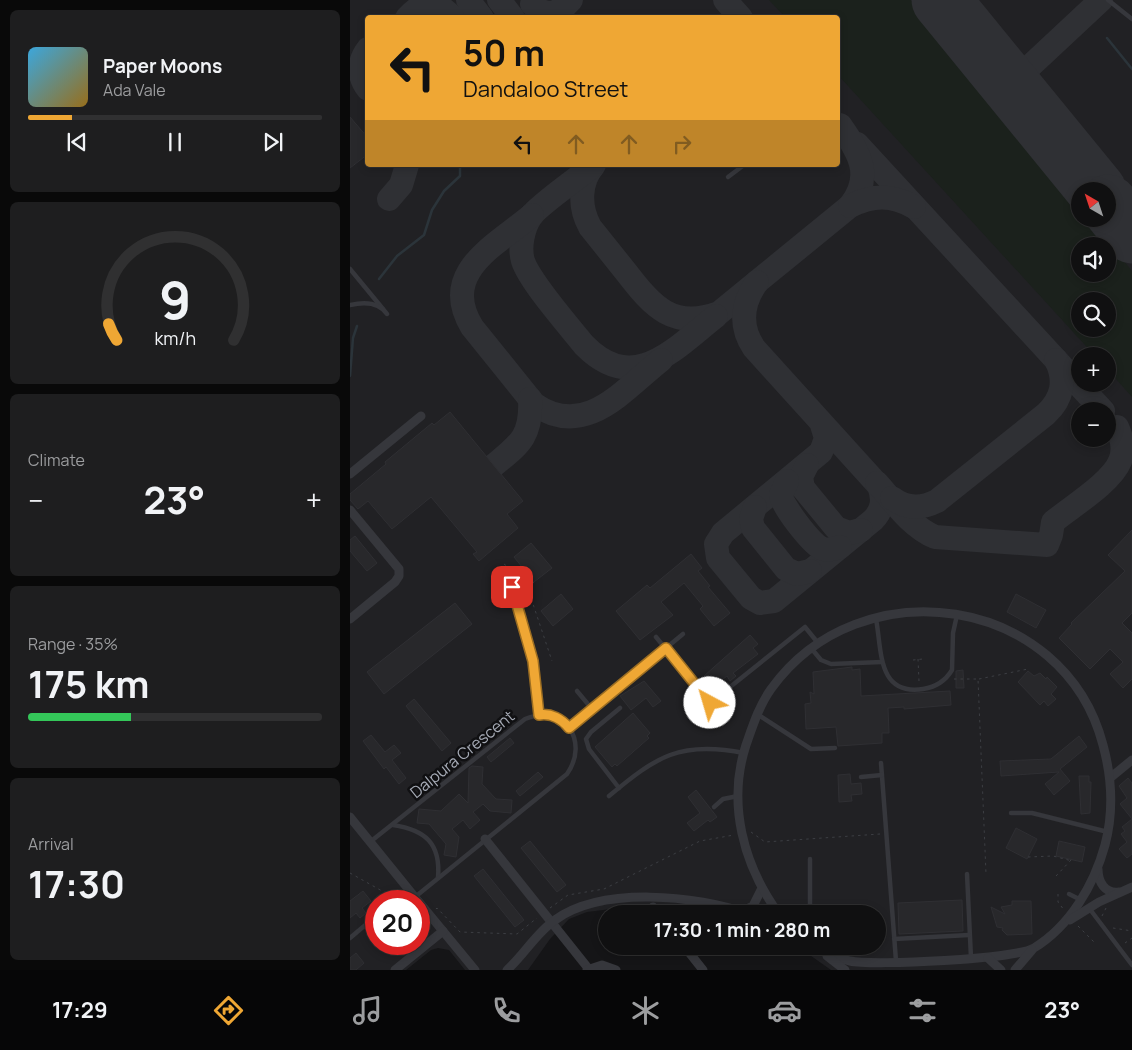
<!DOCTYPE html>
<meta charset="utf-8">
<style>
body{margin:0;font-family:Manrope,sans-serif;background:#1e1e1f;color:#f1f3f6;height:100vh;display:flex;flex-direction:column;font-size:19px;white-space:nowrap}
*{box-sizing:border-box;margin:0}
p{font-size:16px;color:#9c9d9f}
.icon{flex:none;width:28px;height:28px;fill:none;stroke:currentColor;stroke-width:2;stroke-linecap:round;stroke-linejoin:round}
.map{position:relative;flex:1;overflow:hidden}
.panel{display:flex;flex-direction:column;gap:10px;padding:10px;background:#090909;width:350px}
.panel>*{flex:none}
.guide{position:absolute;left:15px;top:15px;width:475px;height:152px;border-radius:5px;box-shadow:0 2px 8px #0003,0 0 0 1px #303031;background:#efa734;color:#111;overflow:hidden}
.needle{width:32px;rotate:321deg}
.tools{position:absolute;left:721px;top:182px;display:grid;gap:10px}
.tools a{display:grid;place-items:center;width:45px;height:45px;border-radius:50%;background:#101011;box-shadow:0 2px 8px #0003,0 0 0 1px #303031;font-size:25px}
.speed{position:absolute;left:15px;top:890px;display:flex;gap:10px;font-size:25px;font-weight:700;text-align:center}
.speed>*{display:grid;place-content:center;width:65px;height:65px;border-radius:50%;background:#101011;box-shadow:0 2px 8px #0003,0 0 0 1px #303031;line-height:1}
.speed .limit{border:8px solid #d22;background:#fff;color:#111}
.pin{position:absolute;display:grid;place-items:center;width:42px;height:42px;color:#fff;margin:-21px;border-radius:10px;box-shadow:0 2px 8px #0006}
.me{position:absolute;width:55px;margin:-28px;rotate:321deg;stroke-linejoin:round;filter:drop-shadow(0 0 4px #0008)}
.turn{display:flex;align-items:center;gap:18px;height:105px;padding:0 15px;font-size:22px}
.turn .icon{width:65px;height:65px;stroke-width:2.5}
.turn b{display:block;font-size:35px;line-height:42px}
.lanes{display:flex;align-items:center;height:48px;padding:0 15px;background:#0003;justify-content:center;gap:25px;direction:ltr}
.lanes .off{opacity:.35}
.big{font-size:38px;font-weight:700;line-height:1.1}
.panel .card{flex:1;display:flex;flex-direction:column;justify-content:center;gap:8px;min-width:0;padding:0 18px;border-radius:8px;background:#1e1e1f}
.panel .dial{align-items:center;gap:0}
.dial svg{height:130px;overflow:visible;fill:none;stroke:#303031;stroke-width:7;stroke-linecap:round;text-anchor:middle}
.dial text{fill:#f1f3f6;stroke:none}
.song{display:flex;align-items:center;gap:15px}
.cover{width:60px;height:60px;border-radius:8px;background:linear-gradient(135deg,hsl(200 70% 55%),hsl(40 70% 35%))}
.played{height:5px;border-radius:2px;background:linear-gradient(90deg,#efa734 15%,#303031 15%)}
.keys{display:flex;justify-content:space-around;direction:ltr}
.heat{display:flex;justify-content:space-between;align-items:center;font-size:28px;direction:ltr}
.charge{height:8px;border-radius:4px;background:linear-gradient(90deg,#34c759 35%,#303031 0)}
.trip{position:absolute;left:248px;top:905px;width:288px;height:50px;border-radius:25px;background:#101011;box-shadow:0 2px 8px #0003,0 0 0 1px #303031;font-weight:700;line-height:50px;text-align:center}
.dock{display:flex;height:80px;justify-content:space-around;align-items:center;background:#060607;color:#9c9d9f}
.dock .icon{width:35px;height:35px}
.dock .on{color:#efa734}
.dock b{font-size:22px;color:#f1f3f6}
main{display:flex;flex:1;min-height:0}
.map>svg:first-child{display:block}
</style>
<main>
<section class="panel">
<div class="card">
<div class="song"><i class="cover"></i><div><b>Paper Moons</b><p>Ada Vale</p></div></div>
<div class="played"></div>
<div class="keys"><svg class="icon" aria-label="previous" viewBox="0 0 24 24"><path d="M18 5L8 12l10 7zM5 5v14"/></svg><svg class="icon" aria-label="pause" viewBox="0 0 24 24"><path d="M8 5v14M16 5v14"/></svg><svg class="icon" aria-label="next" viewBox="0 0 24 24"><path d="M6 5l10 7-10 7zM19 5v14"/></svg></div>
</div>
<div class="card dial"><svg viewBox="0 0 100 80">
<path d="M14 69A42 42 0 1 1 86 69"/>
<path d="M14 69A42 42 0 0 1 9 59" stroke="#efa734"/>
<text x="50" y="56" font-size="32" font-weight="700">9</text>
<text x="50" y="72" font-size="11">km/h</text>
</svg></div>
<div class="card"><p>Climate</p>
<div class="heat"><a>−</a><b class="big">23°</b><a>+</a></div>
</div>
<div class="card"><p>Range · 35%</p><b class="big">175 km</b><div class="charge"></div></div>
<div class="card"><p>Arrival</p><b class="big">17:30</b></div>
</section>
<div class="map">
<svg width="782" height="970" viewBox="0 0 782 970">
<rect width="100%" height="100%" fill="#151517"/>
<path fill="#212124" fill-rule="evenodd" d="M 0,0 L 782,0 L 782,970 L 481,970 L 447,946 L 526,946 L 526,914 L 361,914 L 336,908 L 261,909 L 237,912 L 219,919 L 200,939 L 178,970 L 115,970 L 99,950 L 88,948 L 81,950 L 56,970 L 0,970 ZM 18,18 L 488,18 L 488,165 L 18,165 ZM 730,191 L 758,191 L 758,219 L 730,219 ZM 730,246 L 758,246 L 758,274 L 730,274 ZM 730,301 L 758,301 L 758,329 L 730,329 ZM 730,356 L 758,356 L 758,384 L 730,384 ZM 730,411 L 758,411 L 758,439 L 730,439 ZM 26,901 L 69,901 L 69,944 L 26,944 Z"/>
<path fill="#1b211c" fill-rule="evenodd" d="M 419,0 L 561,0 L 730,207 L 730,219 L 740,219 L 782,271 L 782,397 L 758,370 L 758,356 L 745,356 L 488,75 L 488,18 L 435,17 ZM 730,246 L 758,246 L 758,274 L 730,274 ZM 730,301 L 758,301 L 758,329 L 730,329 Z"/>
<g fill="none" stroke-linecap="round" stroke-linejoin="round">
<g stroke="#2b343a" stroke-width="2.5">
<path d="M 757,38 L 782,69"/>
<path d="M 29,279 L 47,256 L 74,235 L 82,210 L 94,191 L 110,176 L 110,165"/>
<path d="M 0,376 L 3,338 L 7,326"/>
</g>
<g stroke="#2f3034" stroke-width="24">
<path d="M 118,0 L 132,18"/>
<path d="M 149,0 L 163,18"/>
<path d="M 375,0 L 391,18"/>
<path d="M 182,4 C 195,18 209,14 221,0"/>
<path d="M 57,18 C 73,0 87,0 103,18"/>
<path d="M 18,49 C 8,62 8,76 18,89"/>
<path d="M 660,85 L 751,0"/>
<path d="M 507,144 L 753,411"/>
<path d="M 244,165 C 229,182 229,207 240,227 C 252,242 264,257 276,272 C 303,307 323,330 369,313 L 500,206 C 524,176 509,152 490,125"/>
<path d="M 241,167 C 228,178 190,204 181,216 C 173,228 169,247 173,261 C 180,282 218,325 234,345 C 284,396 324,349 366,316"/>
<path d="M 39,199 L 51,185 L 57,165"/>
<path d="M 500,206 C 523,195 541,194 564,207"/>
<path d="M 182,215 C 145,246 89,272 122,327 L 184,404 C 235,440 273,390 311,360"/>
<path d="M 407,282 C 392,303 389,326 404,348 L 471,422 L 476,438 L 471,452 L 373,533 L 366,544 L 368,558 L 401,598 L 410,603 L 424,601 L 523,520 C 533,510 534,499 529,486 L 471,422"/>
<path d="M 457,465 L 451,477 L 453,488 L 486,528 L 499,533 L 511,530"/>
<path d="M 143,466 C 170,444 182,436 180,399"/>
<path d="M 437,481 L 431,495 C 432,506 461,543 471,548 C 477,551 483,549 490,547"/>
<path d="M 527,483 C 544,502 561,527 585,537 L 697,545 L 701,535 L 703,522 C 721,507 762,482 770,461 C 775,450 772,438 767,427"/>
<path d="M 542,498 C 556,509 571,509 587,501 L 696,414 C 713,398 716,380 706,360"/>
<path d="M 405,507 L 401,519 L 403,528 L 436,569 L 447,574 L 460,571"/>
</g>
<g stroke="#2f3034" stroke-width="59">
<path d="M 591,0 L 747,191"/>
<path d="M 758,204 L 782,234"/>
</g>
</g>
<g fill="#28282b" stroke="#2f2f33">
<path d="M 0,117 L 18,138 L 18,154 L 0,168 Z"/>
<path d="M 100,412 L 173,501 L 157,514 L 168,528 L 129,561 L 123,554 L 127,552 L 81,497 L 42,529 L 18,501 L 8,509 L 0,500 L 0,494 L 36,464 L 35,462 L 82,423 L 84,425 Z"/>
<path d="M 782,530 L 782,613 L 772,623 L 782,633 L 782,679 L 773,688 L 760,674 L 773,662 L 760,649 L 740,669 L 709,638 L 722,624 L 721,623 L 775,571 L 758,555 Z"/>
<path d="M 5,536 L 27,563 L 17,571 L 0,551 L 0,540 Z"/>
<path d="M 181,543 L 202,568 L 184,582 L 164,557 Z"/>
<path d="M 341,554 L 352,568 L 348,571 L 360,586 L 358,587 L 380,613 L 364,626 L 350,609 L 353,606 L 334,583 L 311,602 L 323,615 L 290,640 L 266,611 L 297,585 L 300,588 Z"/>
<path d="M 211,594 L 223,609 L 203,626 L 191,611 Z"/>
<path d="M 666,594 L 696,610 L 686,628 L 657,612 Z"/>
<path d="M 105,603 L 122,624 L 34,694 L 17,672 Z"/>
<path d="M 400,635 L 408,644 L 403,648 L 408,654 L 383,673 L 386,676 L 380,681 L 377,676 L 368,683 L 364,677 L 358,681 L 354,676 Z"/>
<path d="M 502,667 L 502,670 L 510,669 L 511,696 L 600,691 L 601,705 L 554,709 L 554,707 L 538,708 L 539,733 L 532,733 L 532,743 L 488,746 L 486,727 L 456,729 L 455,704 L 461,703 L 460,692 L 464,694 L 463,672 Z"/>
<path d="M 613,670 L 614,688 L 606,688 L 606,671 Z"/>
<path d="M 678,671 L 684,676 L 690,673 L 696,679 L 697,677 L 707,687 L 701,694 L 706,699 L 698,706 L 694,701 L 690,705 L 668,682 Z"/>
<path d="M 294,681 L 311,701 L 303,707 L 296,698 L 281,710 L 270,696 Z"/>
<path d="M 64,699 L 101,743 L 92,751 L 56,706 Z"/>
<path d="M 283,713 L 300,733 L 297,736 L 299,738 L 267,766 L 265,764 L 262,767 L 245,747 Z"/>
<path d="M 21,735 L 35,752 L 44,745 L 51,753 L 42,760 L 56,778 L 49,784 L 36,767 L 34,769 L 13,741 Z"/>
<path d="M 729,736 L 737,747 L 710,769 L 720,781 L 704,795 L 695,784 L 709,772 L 651,776 L 650,761 L 701,759 Z"/>
<path d="M 160,738 L 164,743 L 141,762 L 137,757 Z"/>
<path d="M 122,766 L 133,767 L 132,784 L 146,799 L 162,800 L 161,813 L 140,811 L 133,804 L 123,812 L 130,820 L 120,829 L 113,820 L 102,829 L 109,837 L 106,857 L 94,855 L 96,844 L 79,824 L 67,823 L 69,809 L 91,811 L 109,794 L 118,803 L 119,768 Z"/>
<path d="M 188,772 L 193,777 L 170,796 L 166,791 Z"/>
<path d="M 500,774 L 501,784 L 511,783 L 512,794 L 501,795 L 502,801 L 489,802 L 488,775 Z"/>
<path d="M 729,776 L 739,776 L 739,782 L 741,782 L 740,813 L 731,814 Z"/>
<path d="M 778,778 L 782,783 L 782,819 L 770,804 L 777,798 L 769,786 Z"/>
<path d="M 346,790 L 367,817 L 360,822 L 358,820 L 344,831 L 337,823 L 350,813 L 338,797 Z"/>
<path d="M 782,819 L 782,854 L 777,858 L 769,849 L 777,842 L 771,834 L 775,831 L 772,827 Z"/>
<path d="M 666,828 L 687,839 L 677,859 L 656,848 Z"/>
<path d="M 180,841 L 216,885 L 207,892 L 171,848 Z"/>
<path d="M 709,841 L 735,847 L 732,862 L 706,856 Z"/>
<path d="M 133,869 L 174,920 L 165,927 L 124,876 Z"/>
<path d="M 13,891 L 21,901 L 12,908 L 16,913 L 10,918 L 6,913 L 0,918 L 0,901 Z"/>
<path d="M 612,900 L 613,931 L 549,934 L 548,903 Z"/>
<path d="M 662,901 L 681,901 L 682,934 L 657,935 L 652,930 L 653,928 L 647,927 L 641,907 L 655,914 L 651,907 L 662,905 Z"/>
<path d="M 6,953 L 14,963 L 6,970 L 0,970 L 0,958 Z"/>
</g>
<g fill="none" stroke-linecap="round" stroke-linejoin="round">
<g stroke="#3c3e43" stroke-width="1" stroke-dasharray="2.5 4" stroke-linecap="butt">
<path d="M 154,564 L 181,584"/>
<path d="M 184,582 L 178,589 L 202,661"/>
<path d="M 568,659 L 569,681"/>
<path d="M 563,660 L 573,659"/>
<path d="M 604,679 L 628,679 L 636,874"/>
<path d="M 629,679 L 678,669"/>
<path d="M 401,832 L 415,842 L 530,834"/>
<path d="M 678,857 L 703,856 L 722,861"/>
<path d="M 0,873 L 41,896"/>
<path d="M 706,876 L 722,859"/>
<path d="M 708,894 L 708,902 L 714,910"/>
<path d="M 200,908 L 218,895 L 254,889 L 350,841 L 384,835"/>
<path d="M 86,909 L 87,908 L 110,932 L 167,934 L 187,918"/>
<path d="M 752,916 L 756,908"/>
<path d="M 728,926 L 745,943"/>
<path d="M 763,928 L 782,931"/>
<path d="M 775,943 L 782,938"/>
</g>
<g stroke="#36373c" stroke-width="4.5">
<path d="M 758,0 L 782,19"/>
<path d="M 378,177 L 394,165"/>
<path d="M 0,269 L 33,309"/>
<path d="M 0,305 C 13,302 29,302 37,314"/>
<path d="M 162,587 L 183,661 L 189,715"/>
<path d="M 526,619 C 532,650 527,696 573,689 C 586,687 596,680 602,670 L 603,633 L 607,615"/>
<path d="M 306,637 L 360,703 L 455,627 L 468,643"/>
<path d="M 461,648 L 471,660 L 481,664 L 532,662"/>
<path d="M 227,691 L 242,709"/>
<path d="M 407,714 L 461,749 L 485,748"/>
<path d="M 219,728 L 333,634"/>
<path d="M 531,763 L 546,961"/>
<path d="M 511,777 L 532,775"/>
<path d="M 269,788 L 239,749 L 236,739 L 241,732 L 270,708"/>
<path d="M 259,796 C 306,757 330,740 394,753"/>
<path d="M 364,807 L 373,799 L 388,796"/>
<path d="M 661,813 L 682,813 L 758,832"/>
<path d="M 43,825 C 75,830 91,843 88,878"/>
<path d="M 20,842 L 175,719 C 214,703 240,741 217,774 L 65,897"/>
<path d="M 617,874 L 621,958"/>
<path d="M 719,894 L 731,900"/>
<path d="M 44,901 L 58,889"/>
<path d="M 739,908 L 782,965"/>
<path d="M 460,914 L 460,859"/>
<path d="M 0,938 L 26,916"/>
<path d="M 544,939 L 619,935"/>
</g>
<g stroke="#36373c" stroke-width="9">
<path d="M 0,474 L 71,416"/>
<path d="M 0,510 L 49,569 L 49,576 L 45,582 L 0,619"/>
<path d="M 760,778 L 782,760"/>
<path d="M 0,817 L 68,901"/>
<path d="M 135,839 L 238,968"/>
<path d="M 748,869 C 748,882 755,894 769,892"/>
<path d="M 69,902 L 125,970"/>
<path d="M 303,907 L 308,914"/>
<path d="M 392,911 L 403,906 L 412,888"/>
<path d="M 429,914 C 393,865 377,803 396,745 C 403,725 409,706 421,689 C 510,565 714,595 753,745 C 762,778 764,811 755,845 C 744,885 720,926 684,948 C 667,959 523,966 500,961 C 488,959 476,953 465,946"/>
<path d="M 720,920 L 749,902 L 782,887"/>
<path d="M 334,946 L 353,970"/>
<path d="M 477,956 L 495,970"/>
<path d="M 638,958 L 651,970"/>
<path d="M 45,970 L 93,931"/>
<path d="M 157,970 C 174,955 186,933 205,920 C 252,886 346,895 399,914"/>
<path d="M 237,970 L 252,965 L 266,970"/>
<path d="M 665,970 L 682,950"/>
</g>
</g>
<g fill="none" stroke-linecap="round" stroke-linejoin="round">
<defs>
<path id="route" d="M 162,587 L 183,661 L 189,715 C 201,713 212,719 219,728 L 316,648 L 360,703"/>
</defs>
<use href="#route" stroke="#9b6d22" stroke-width="12"/>
<use href="#route" stroke="#efa734" stroke-width="9"/>
</g>
<g text-anchor="middle" dominant-baseline="central" stroke-width="5" stroke-linejoin="round" paint-order="stroke">
<g font-size="16" fill="#a7acb7" stroke="#101012">
<text transform="translate(112 754) rotate(-39)">Dalpura Crescent</text>
</g>
</g>
</svg>
<div class="tools">
<a><svg class="needle" viewBox="-14 -14 28 28"><path d="M0-13l5 13h-10z" fill="#e53935"/><path d="M0 13l5-13h-10z" fill="#9c9d9f"/></svg></a>
<a><svg class="icon" aria-label="sound" viewBox="0 0 24 24"><path d="M4 9h4l5-4v14l-5-4H4zM17 9q2 3 0 6"/></svg></a>
<a><svg class="icon" aria-label="search" viewBox="0 0 24 24"><circle cx="10" cy="10" r="6"/><path d="M15 15l6 6"/></svg></a>
<a>+</a>
<a>−</a>
</div>
<div class="speed"><div class="limit">20</div></div>
<div class="pin" style="left:162px;top:587px;background:#d93025"><svg class="icon" aria-label="arrive" viewBox="0 0 24 24"><path d="M6 21V4h12l-3 4 3 4H6"/></svg></div>
<svg class="me" style="left:360px;top:703px" viewBox="-20 -20 40 40"><circle r="19" fill="#fff"/><path d="M0-13L10 11 0 6-10 11z" fill="#efa734"/></svg>
<div class="trip">17:30 · 1 min · 280 m</div>
<div class="guide">
<div class="turn"><svg class="icon" aria-label="left" viewBox="0 0 24 24"><path d="M17 20v-9H6M10 6l-5 5 5 5"/></svg><div><b>50 m</b>Dandaloo Street</div></div>
<div class="lanes"><svg class="icon" aria-label="left" viewBox="0 0 24 24"><path d="M17 20v-9H6M10 6l-5 5 5 5"/></svg><svg class="icon off" aria-label="ahead" viewBox="0 0 24 24"><path d="M12 20V5M6 11l6-6 6 6"/></svg><svg class="icon off" aria-label="ahead" viewBox="0 0 24 24"><path d="M12 20V5M6 11l6-6 6 6"/></svg><svg class="icon off" aria-label="right" viewBox="0 0 24 24"><path d="M7 20v-9h11M14 6l5 5-5 5"/></svg></div>
</div>
</div>
</main>
<nav class="dock">
<b>17:29</b>
<svg class="icon on" aria-label="directions" viewBox="0 0 24 24"><path d="M12 3l9 9-9 9-9-9zM9 14v-3h6M13 9l2 2-2 2"/></svg>
<svg class="icon" aria-label="music" viewBox="0 0 24 24"><path d="M9 18V5l10-2v13"/><circle cx="6" cy="18" r="3"/><circle cx="16" cy="16" r="3"/></svg>
<svg class="icon" aria-label="phone" viewBox="0 0 24 24"><path d="M5 4h4l2 5-3 2q2 4 5 5l2-3 5 2v4C11 20 4 13 5 4z"/></svg>
<svg class="icon" aria-label="climate" viewBox="0 0 24 24"><path d="M12 3v18M4 7l16 10M4 17L20 7"/></svg>
<svg class="icon" aria-label="car" viewBox="0 0 24 24"><path d="M5 17H2v-5l4-1 3-4h7l3 4 3 1v5h-3M9 17h6M6 11h13"/><circle cx="7" cy="17" r="2"/><circle cx="17" cy="17" r="2"/></svg>
<svg class="icon" aria-label="filters" viewBox="0 0 24 24"><path d="M4 7h16M4 17h16"/><circle cx="9" cy="7" r="2"/><circle cx="15" cy="17" r="2"/></svg>
<b>23°</b>
</nav>
